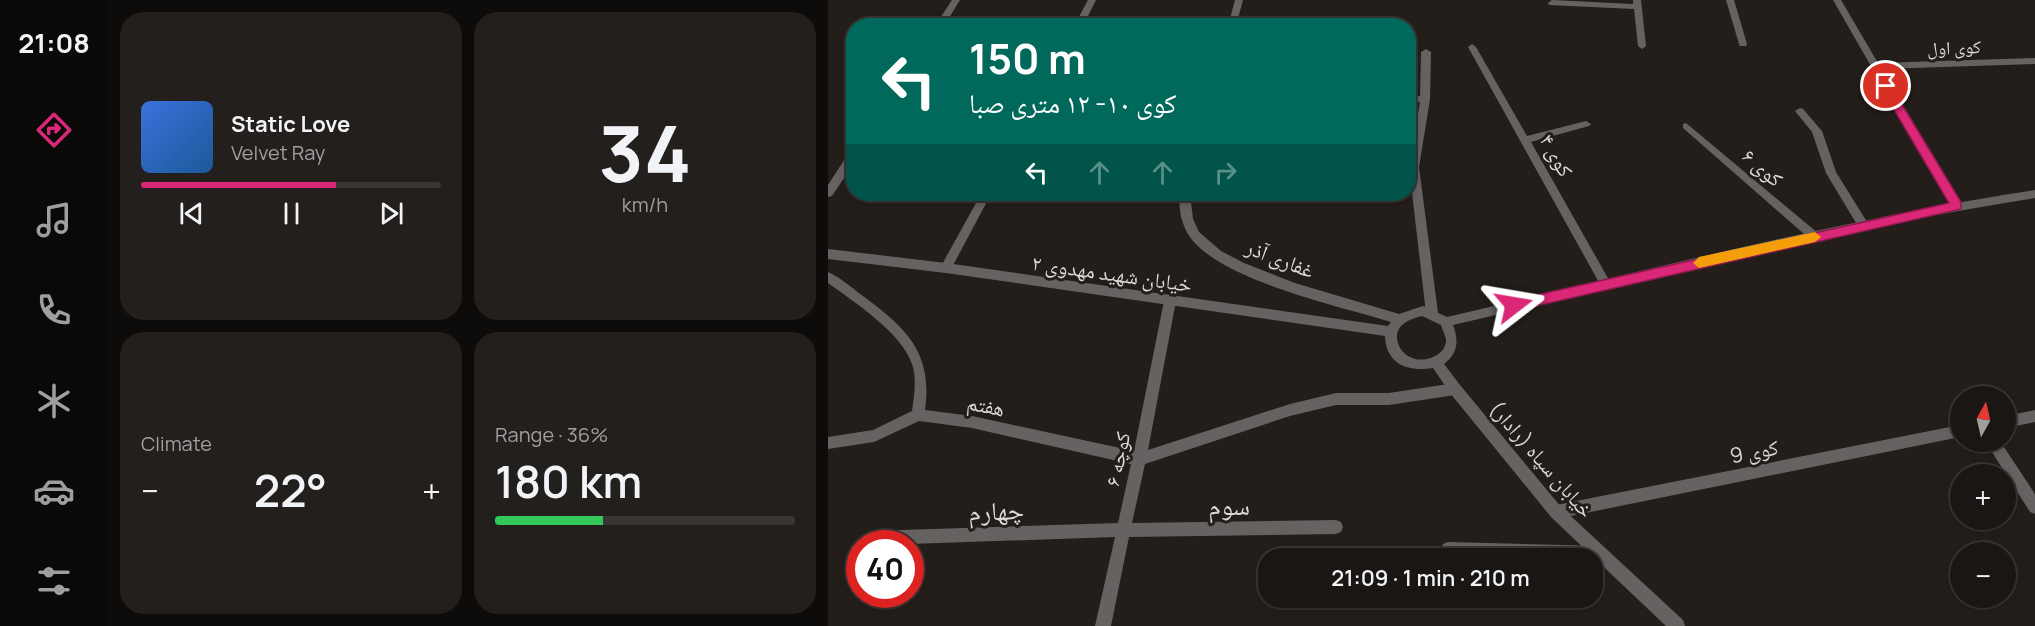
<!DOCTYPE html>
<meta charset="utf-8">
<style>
body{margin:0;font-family:Manrope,"Noto Naskh Arabic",sans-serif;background:#231f1d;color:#f1f3f6;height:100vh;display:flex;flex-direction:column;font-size:22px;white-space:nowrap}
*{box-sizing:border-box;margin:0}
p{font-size:20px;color:#9f9fa0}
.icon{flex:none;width:33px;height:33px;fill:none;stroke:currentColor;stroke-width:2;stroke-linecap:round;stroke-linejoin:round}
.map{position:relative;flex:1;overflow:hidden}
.drawer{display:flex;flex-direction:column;gap:12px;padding:12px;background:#0e0c0b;width:720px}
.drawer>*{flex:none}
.banner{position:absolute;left:18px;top:18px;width:570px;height:183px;border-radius:24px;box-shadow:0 3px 9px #0003,0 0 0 2px #383534;background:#00695c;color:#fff;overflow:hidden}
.needle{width:39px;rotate:8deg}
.fabs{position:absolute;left:1122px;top:386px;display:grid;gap:12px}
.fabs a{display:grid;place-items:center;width:66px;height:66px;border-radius:50%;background:#1a1614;box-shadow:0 3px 9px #0003,0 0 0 2px #383534;font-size:30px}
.speed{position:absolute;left:18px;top:530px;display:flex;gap:12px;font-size:30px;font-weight:700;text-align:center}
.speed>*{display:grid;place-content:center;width:78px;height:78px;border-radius:50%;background:#1a1614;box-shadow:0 3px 9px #0003,0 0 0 2px #383534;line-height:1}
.speed .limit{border:9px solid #d22;background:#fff;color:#111}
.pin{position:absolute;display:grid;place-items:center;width:51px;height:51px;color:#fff;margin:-26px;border:3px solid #fff;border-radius:50%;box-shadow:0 2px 6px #0007}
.me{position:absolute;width:66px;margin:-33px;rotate:76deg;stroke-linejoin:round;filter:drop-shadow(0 0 4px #0008)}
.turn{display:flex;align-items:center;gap:21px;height:126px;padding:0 24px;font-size:27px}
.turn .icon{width:78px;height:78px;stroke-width:2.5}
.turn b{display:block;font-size:42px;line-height:51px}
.lanes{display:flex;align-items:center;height:57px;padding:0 24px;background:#0003;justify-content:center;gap:30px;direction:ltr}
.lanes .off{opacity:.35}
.big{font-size:45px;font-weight:600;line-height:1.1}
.drawer .widget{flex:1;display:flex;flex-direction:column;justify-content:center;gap:9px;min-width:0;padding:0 21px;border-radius:24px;background:#231f1d}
.drawer .dial{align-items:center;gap:0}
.dial b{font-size:78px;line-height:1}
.song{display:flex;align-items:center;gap:18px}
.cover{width:72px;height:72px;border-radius:9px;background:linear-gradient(135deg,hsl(220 70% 55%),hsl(210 70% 35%))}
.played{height:6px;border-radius:3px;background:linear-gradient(90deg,#db2777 65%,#383534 65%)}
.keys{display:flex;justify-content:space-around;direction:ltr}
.heat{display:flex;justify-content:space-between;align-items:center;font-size:33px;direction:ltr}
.charge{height:9px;border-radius:4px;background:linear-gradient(90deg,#34c759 36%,#383534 0)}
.drawer .tiles{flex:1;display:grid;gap:12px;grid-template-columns:repeat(2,1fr)}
.trip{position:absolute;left:430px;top:548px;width:345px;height:60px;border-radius:24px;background:#1a1614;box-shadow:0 3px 9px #0003,0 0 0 2px #383534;font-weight:600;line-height:60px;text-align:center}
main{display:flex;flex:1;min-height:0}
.tab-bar{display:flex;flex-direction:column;width:108px;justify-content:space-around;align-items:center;background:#0a0908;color:#9f9fa0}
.tab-bar .icon{width:42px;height:42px}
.tab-bar .active{color:#db2777}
.tab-bar b{font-size:27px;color:#f1f3f6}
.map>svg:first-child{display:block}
</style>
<main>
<nav class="tab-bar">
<b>21:08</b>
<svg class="icon active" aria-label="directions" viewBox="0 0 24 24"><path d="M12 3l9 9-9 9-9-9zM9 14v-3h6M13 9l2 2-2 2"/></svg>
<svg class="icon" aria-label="music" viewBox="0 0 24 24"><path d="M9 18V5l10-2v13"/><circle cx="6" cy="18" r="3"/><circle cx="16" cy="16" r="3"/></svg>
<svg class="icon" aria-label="phone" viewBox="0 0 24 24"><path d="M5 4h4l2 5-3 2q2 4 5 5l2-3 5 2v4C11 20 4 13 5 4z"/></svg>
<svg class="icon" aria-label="climate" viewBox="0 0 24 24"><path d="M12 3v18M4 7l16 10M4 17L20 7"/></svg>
<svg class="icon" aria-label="car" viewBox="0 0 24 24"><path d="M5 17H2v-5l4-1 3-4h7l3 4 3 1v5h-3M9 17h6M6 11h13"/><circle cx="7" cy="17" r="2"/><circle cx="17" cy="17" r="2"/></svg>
<svg class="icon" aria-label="filters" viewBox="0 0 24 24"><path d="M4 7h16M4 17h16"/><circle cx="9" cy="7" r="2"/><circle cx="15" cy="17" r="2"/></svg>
</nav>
<section class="drawer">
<div class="tiles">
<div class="widget">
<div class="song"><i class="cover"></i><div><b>Static Love</b><p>Velvet Ray</p></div></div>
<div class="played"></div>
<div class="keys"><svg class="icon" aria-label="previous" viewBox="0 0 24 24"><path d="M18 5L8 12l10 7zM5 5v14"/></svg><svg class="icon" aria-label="pause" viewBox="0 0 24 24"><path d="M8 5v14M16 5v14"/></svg><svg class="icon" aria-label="next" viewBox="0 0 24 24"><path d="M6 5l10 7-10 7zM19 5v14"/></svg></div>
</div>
<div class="widget dial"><b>34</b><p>km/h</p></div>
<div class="widget"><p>Climate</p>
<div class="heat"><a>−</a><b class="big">22°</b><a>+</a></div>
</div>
<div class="widget"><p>Range · 36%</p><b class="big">180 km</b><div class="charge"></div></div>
</div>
</section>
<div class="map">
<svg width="1207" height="626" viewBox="0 0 1207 626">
<rect width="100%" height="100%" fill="#231e1a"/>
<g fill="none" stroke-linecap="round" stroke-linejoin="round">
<g fill="#666262" fill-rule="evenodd">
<path d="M 124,0 L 132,0 L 116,26 L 107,26 Z"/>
<path d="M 260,0 L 268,0 L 255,26 L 246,26 Z"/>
<path d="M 724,0 L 805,4 L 805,0 L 813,0 L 818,46 L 814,49 L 810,46 L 806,9 L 721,5 L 720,3 Z"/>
<path d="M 898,0 L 906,0 L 919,44 L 918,46 L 912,46 L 911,44 Z"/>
<path d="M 1005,0 L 1013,0 L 1050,63 L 1207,58 L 1207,64 L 1054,69 L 1133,203 L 1134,206 L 1133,209 L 1125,209 Z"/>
<path d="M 644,44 L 648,47 L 699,136 L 758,121 L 763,124 L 761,126 L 703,142 L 781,280 L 783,283 L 781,286 L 773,286 L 640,47 Z"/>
<path d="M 598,49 L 603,52 L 602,99 L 591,167 L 610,313 L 608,317 L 600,317 L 598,313 L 581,167 L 592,102 L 580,102 L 580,96 L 592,96 L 593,52 Z"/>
<path d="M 972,108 L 975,109 L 994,131 L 1008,172 L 1039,222 L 1040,225 L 1039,228 L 1031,228 L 998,173 L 984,132 L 967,111 Z"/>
<path d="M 858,123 L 991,234 L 993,237 L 991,240 L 983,240 L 855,128 L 855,124 Z"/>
<path d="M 26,150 L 26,163 L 4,196 L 0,197 L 0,185 L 22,151 Z"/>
<path d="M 153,194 L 163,194 L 122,271 L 114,271 L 112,268 Z"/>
<path d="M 0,272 C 12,277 24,288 35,296 C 78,328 105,352 97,410 L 144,416 L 306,451 L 336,301 L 338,297 L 346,297 L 348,301 L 320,450 L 462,404 L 508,393 L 561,393 L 627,383 L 632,385 L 633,389 L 632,393 L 627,395 L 561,405 L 508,405 L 462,416 L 317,464 L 304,523 L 508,520 L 513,522 L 515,527 L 513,532 L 508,534 L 301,537 L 283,626 L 267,626 L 287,537 L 82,544 L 38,543 L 36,538 L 38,533 L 43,531 L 290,523 L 303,464 L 144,428 L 91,421 L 46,442 L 0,449 L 0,437 L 45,430 L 84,411 C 86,396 89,379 84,364 C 73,332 26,302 0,283 Z"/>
<path d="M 1207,410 L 1207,422 L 1178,428 L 1178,416 Z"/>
<path d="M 1132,425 L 1132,437 L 728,519 L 723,517 L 721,512 L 723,507 L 728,505 Z"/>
<path d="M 1157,441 L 1172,441 L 1207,494 L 1207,514 L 1202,512 Z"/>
<path d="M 620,542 L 772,546 L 777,548 L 779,553 L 777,558 L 765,560 L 765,558 L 620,556 L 615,554 L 613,549 L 615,544 Z"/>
</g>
<g fill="#666262" fill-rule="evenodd">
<path d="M 407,0 L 415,0 L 408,26 L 400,26 Z"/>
<path d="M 1207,190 L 1207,198 C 1011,228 818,280 625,325 C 631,341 630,353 616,364 L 632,385 L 733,507 L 855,620 L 857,626 L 838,626 L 723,517 L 622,393 L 605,368 C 581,372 558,365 557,336 L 118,273 L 0,259 L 0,249 L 118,263 L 560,326 L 563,322 C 510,306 401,282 365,241 C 354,228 350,210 352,194 L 362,194 L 365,219 L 371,232 L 393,251 L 416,263 L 467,283 L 571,314 L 595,306 L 619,317 C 814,272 1009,220 1207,190 ZM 594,316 L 613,325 C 614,329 617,335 618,339 C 619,356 595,364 582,357 C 571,352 564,336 573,326 C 579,320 587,318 594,316 Z"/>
</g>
</g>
<path fill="#db2777" stroke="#8e194d" stroke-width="1.5" d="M 1054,83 L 1061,83 L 1133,202 L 1133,209 L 686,311 L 681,309 L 679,305 L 686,300 L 1121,203 L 1052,86 Z"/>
<path fill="#f59e0b" d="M 987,232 L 993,237 L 987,242 L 871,268 L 865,263 L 871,257 Z"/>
<g text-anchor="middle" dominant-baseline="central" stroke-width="6" stroke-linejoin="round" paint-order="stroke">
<g font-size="18" fill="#dcd8d6" stroke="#231e1a">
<text transform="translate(1126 47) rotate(-2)">کوی اول</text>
</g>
<g font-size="21" fill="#dcd8d6" stroke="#231e1a">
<text transform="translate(729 155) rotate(61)">کوی ۴</text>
<text transform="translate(935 167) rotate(41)">کوی ۶</text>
<text transform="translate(452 258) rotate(21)">غفاری آذر</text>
<text transform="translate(284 273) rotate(8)">خیابان شهید مهدوی ۲</text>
<text transform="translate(158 405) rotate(11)">هفتم</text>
<text transform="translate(926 451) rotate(-11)">کوی 9</text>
<text transform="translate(289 459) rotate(-78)">کوچه ۶</text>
<text transform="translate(714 459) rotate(49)">خیابان سپاه (رادار)</text>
</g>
<g font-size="26" fill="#dcd8d6" stroke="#231e1a">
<text transform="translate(401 505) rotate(-1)">سوم</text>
<text transform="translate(168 510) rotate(-2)">چهارم</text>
</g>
</g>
</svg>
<div class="fabs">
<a><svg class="needle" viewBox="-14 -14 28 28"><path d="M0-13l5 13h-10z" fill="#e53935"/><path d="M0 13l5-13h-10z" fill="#9f9fa0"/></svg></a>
<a>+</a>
<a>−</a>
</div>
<div class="speed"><div class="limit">40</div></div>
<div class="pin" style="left:1058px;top:86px;background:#d93025"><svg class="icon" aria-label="arrive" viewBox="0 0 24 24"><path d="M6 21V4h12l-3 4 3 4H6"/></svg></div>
<svg class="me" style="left:686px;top:305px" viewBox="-20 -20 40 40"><path d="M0-17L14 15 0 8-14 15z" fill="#db2777" stroke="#fff" stroke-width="4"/></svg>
<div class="trip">21:09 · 1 min · 210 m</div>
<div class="banner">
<div class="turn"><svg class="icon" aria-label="left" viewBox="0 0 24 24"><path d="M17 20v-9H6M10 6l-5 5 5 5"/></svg><div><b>150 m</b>کوی ۱۰- ۱۲ متری صبا</div></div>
<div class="lanes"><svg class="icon" aria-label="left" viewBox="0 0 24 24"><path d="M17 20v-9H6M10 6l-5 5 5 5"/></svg><svg class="icon off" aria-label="ahead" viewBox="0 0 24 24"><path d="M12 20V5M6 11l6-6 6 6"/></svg><svg class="icon off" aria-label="ahead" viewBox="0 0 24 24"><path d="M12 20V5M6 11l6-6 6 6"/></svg><svg class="icon off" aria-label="right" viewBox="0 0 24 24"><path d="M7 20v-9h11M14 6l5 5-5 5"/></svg></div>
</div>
</div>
</main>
